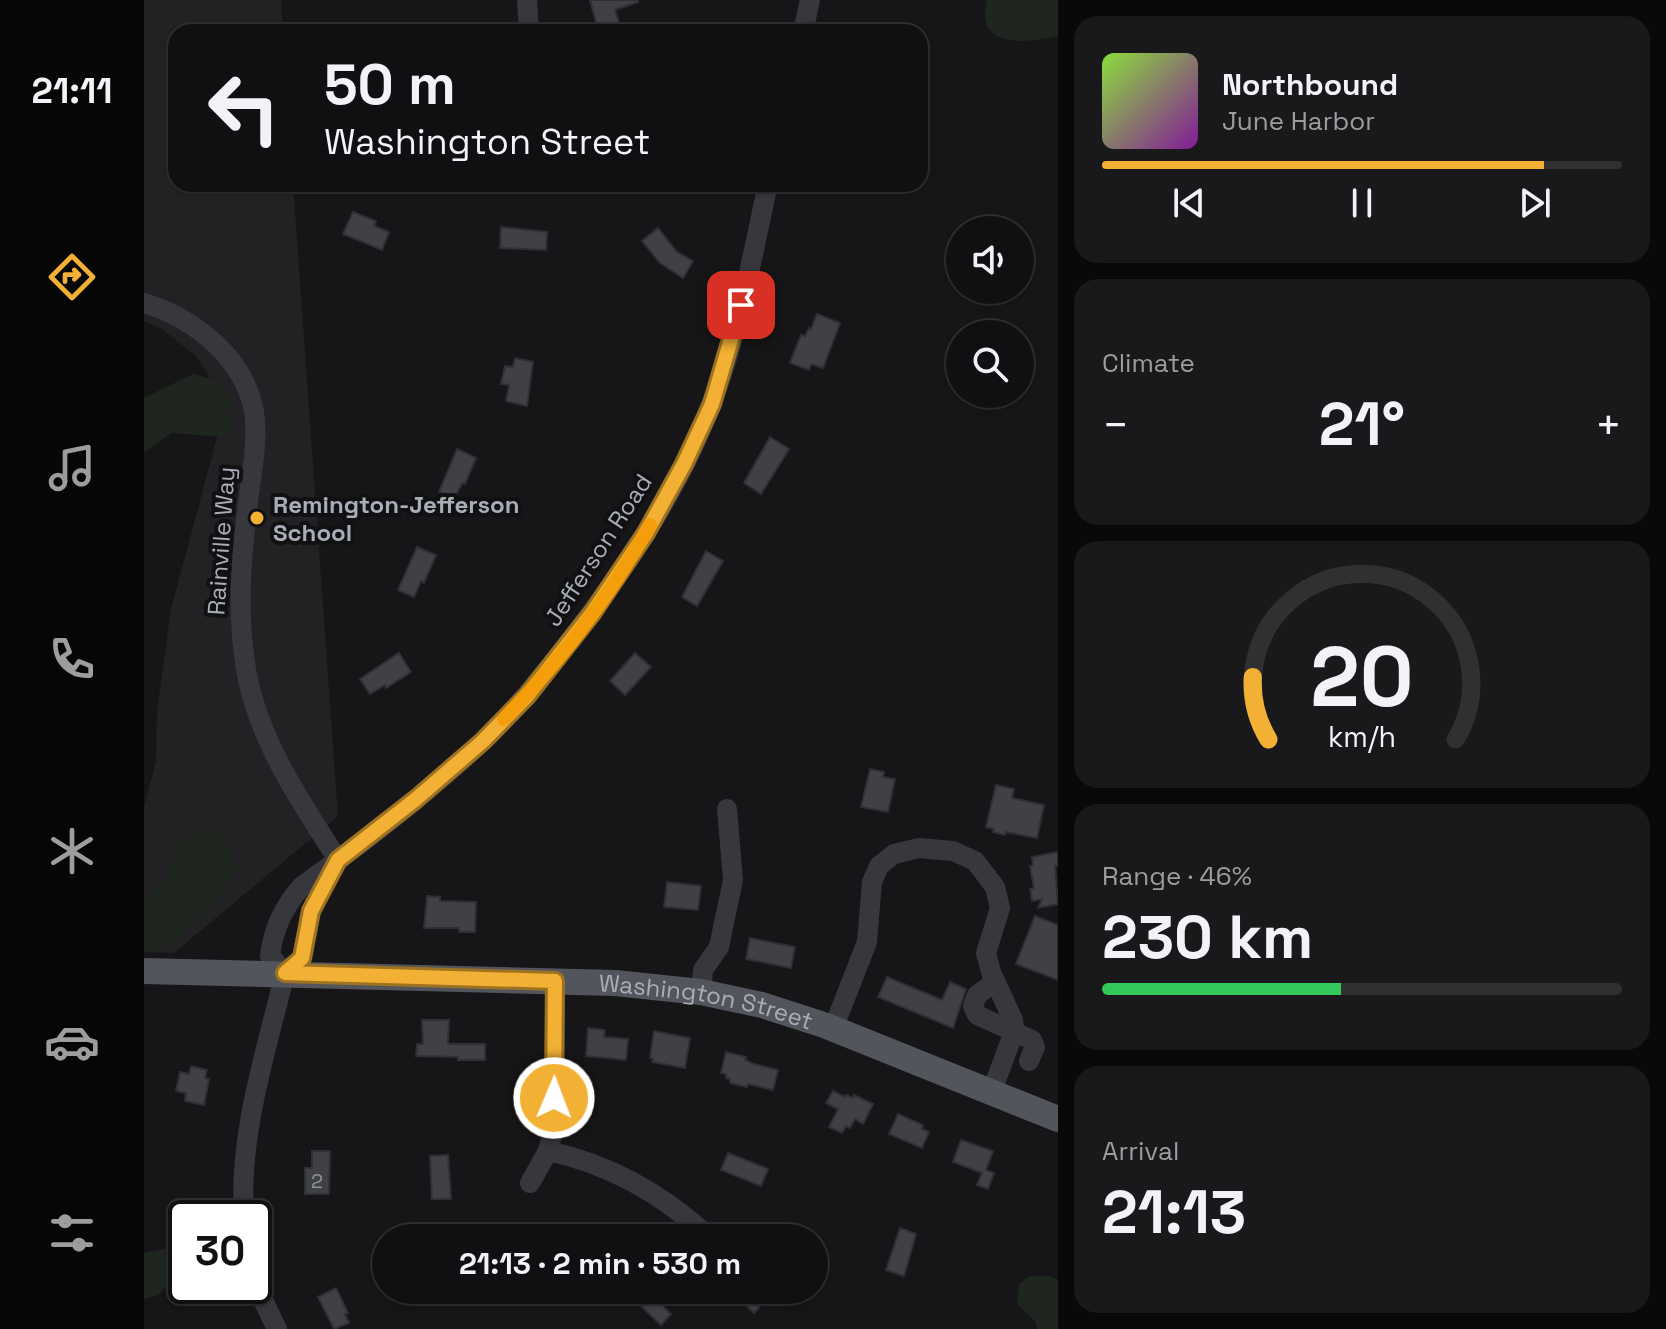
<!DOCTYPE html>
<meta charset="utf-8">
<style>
body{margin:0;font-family:"Space Grotesk",sans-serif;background:#19191b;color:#f1f3f6;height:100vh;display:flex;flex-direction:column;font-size:30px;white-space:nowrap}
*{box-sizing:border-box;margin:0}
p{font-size:26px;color:#9c9d9f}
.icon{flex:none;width:44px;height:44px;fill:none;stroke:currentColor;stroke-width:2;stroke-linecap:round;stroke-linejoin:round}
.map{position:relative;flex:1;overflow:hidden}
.drawer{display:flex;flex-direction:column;gap:16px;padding:16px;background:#09090a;width:608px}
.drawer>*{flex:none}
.guide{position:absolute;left:24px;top:24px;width:760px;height:168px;border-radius:24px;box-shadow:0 2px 6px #0004,0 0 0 2px #303032;background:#101012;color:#f1f3f6;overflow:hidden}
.fabs{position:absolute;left:802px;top:216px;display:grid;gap:16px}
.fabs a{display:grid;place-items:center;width:88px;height:88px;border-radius:50%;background:#101012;box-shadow:0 2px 6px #0004,0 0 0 2px #303032;font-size:40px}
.speed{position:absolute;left:24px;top:1200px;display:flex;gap:16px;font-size:40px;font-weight:700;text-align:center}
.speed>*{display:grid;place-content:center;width:104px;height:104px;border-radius:50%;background:#101012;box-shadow:0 2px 6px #0004,0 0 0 2px #303032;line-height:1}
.speed .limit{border:4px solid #111;border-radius:12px;background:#fff;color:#111}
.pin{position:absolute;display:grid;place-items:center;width:68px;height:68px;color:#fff;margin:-34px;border-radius:16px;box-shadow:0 4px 12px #0006}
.me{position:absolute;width:88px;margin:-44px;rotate:1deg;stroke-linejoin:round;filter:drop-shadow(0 0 6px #0008)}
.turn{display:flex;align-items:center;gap:28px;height:168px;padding:0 24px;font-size:36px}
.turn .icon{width:104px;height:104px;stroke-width:2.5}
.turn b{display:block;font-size:56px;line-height:68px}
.big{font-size:60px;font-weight:800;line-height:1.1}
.drawer .card{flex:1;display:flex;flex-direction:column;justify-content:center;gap:12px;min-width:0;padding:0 28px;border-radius:24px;background:#19191b}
.drawer .dial{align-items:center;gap:0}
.dial svg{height:208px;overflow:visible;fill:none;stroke:#303032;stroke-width:7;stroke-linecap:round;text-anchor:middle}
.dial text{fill:#f1f3f6;stroke:none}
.song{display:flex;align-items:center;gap:24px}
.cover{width:96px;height:96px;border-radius:12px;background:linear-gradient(135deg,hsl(90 70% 55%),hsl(290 70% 35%))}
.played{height:8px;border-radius:4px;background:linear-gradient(90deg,#f2b134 85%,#303032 85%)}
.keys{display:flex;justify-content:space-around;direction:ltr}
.heat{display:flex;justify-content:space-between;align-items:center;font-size:44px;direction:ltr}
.charge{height:12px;border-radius:6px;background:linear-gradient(90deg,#34c759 46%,#303032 0)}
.trip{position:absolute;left:228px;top:1224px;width:456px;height:80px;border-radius:40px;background:#101012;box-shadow:0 2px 6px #0004,0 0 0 2px #303032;font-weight:800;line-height:80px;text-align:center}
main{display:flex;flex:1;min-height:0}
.tab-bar{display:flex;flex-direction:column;width:144px;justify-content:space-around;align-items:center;background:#060607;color:#9c9d9f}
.tab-bar .icon{width:56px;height:56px}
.tab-bar .current{color:#f2b134}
.tab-bar b{font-size:36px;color:#f1f3f6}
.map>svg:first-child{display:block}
</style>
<main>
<nav class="tab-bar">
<b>21:11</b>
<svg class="icon current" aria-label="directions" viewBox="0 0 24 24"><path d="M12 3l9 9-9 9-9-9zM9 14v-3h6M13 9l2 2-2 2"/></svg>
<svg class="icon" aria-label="music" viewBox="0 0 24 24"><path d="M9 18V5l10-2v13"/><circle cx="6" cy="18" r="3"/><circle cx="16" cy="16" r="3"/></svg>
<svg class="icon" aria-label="phone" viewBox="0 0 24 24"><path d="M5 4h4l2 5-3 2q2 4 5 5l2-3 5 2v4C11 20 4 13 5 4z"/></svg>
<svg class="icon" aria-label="climate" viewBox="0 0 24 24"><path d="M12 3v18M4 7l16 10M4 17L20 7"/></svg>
<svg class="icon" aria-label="car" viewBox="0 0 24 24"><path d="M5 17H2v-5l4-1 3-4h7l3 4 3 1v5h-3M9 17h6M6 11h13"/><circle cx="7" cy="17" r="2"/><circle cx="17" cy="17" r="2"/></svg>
<svg class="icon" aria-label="filters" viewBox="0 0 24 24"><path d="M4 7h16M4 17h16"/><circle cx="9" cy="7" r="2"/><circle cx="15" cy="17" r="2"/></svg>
</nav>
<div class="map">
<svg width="914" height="1329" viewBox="0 0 914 1329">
<rect width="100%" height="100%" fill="#161618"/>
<path fill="#222225" d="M 0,0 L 137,0 L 139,32 L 32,32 L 32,184 L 149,184 L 194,816 L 30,953 L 0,952 L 0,807 L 12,761 L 13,711 L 27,609 L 75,430 L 71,394 L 63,373 L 52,356 L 18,329 L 0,321 Z"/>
<g fill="#1e261f">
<path d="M 843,0 L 914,0 L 914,36 C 883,43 830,50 843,0 Z"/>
<path d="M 49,374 C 65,377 81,385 88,401 L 83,412 L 90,425 L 88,432 L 78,437 L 28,433 L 0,452 L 0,398 Z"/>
<path d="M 68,831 L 82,839 L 93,869 L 73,903 L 23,946 L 0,953 L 0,899 L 19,884 L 32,846 L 47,832 Z"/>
<path d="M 23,1248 L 35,1258 L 36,1268 L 15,1295 L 0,1299 L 0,1253 Z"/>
<path d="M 886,1276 L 907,1276 L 914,1280 L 914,1329 L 893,1329 L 892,1322 L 873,1304 L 875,1284 Z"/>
</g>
<g fill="#404145" stroke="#303034" stroke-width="2">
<path d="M 446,0 L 494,0 L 494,2 L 471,10 L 475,23 L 454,30 Z"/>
<path d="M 209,212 L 232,221 L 230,226 L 245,232 L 238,250 L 199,234 Z"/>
<path d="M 357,227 L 403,232 L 402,250 L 356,248 Z"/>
<path d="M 514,228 L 533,252 L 549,261 L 539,278 L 516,263 L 498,241 Z"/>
<path d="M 673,314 L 696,323 L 679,368 L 667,364 L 665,370 L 646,363 L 657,335 L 661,336 L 665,328 L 667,329 Z"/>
<path d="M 371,358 L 389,362 L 383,406 L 362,401 L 365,385 L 357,384 L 361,366 L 369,367 Z"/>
<path d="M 626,437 L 645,449 L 617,494 L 600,483 Z"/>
<path d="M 313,449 L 332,458 L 321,484 L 318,483 L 311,498 L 295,492 Z"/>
<path d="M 273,547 L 292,555 L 280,583 L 277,581 L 270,597 L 254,590 Z"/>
<path d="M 562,551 L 579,561 L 553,606 L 538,597 Z"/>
<path d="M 255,653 L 267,672 L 242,688 L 241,685 L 226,694 L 216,679 Z"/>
<path d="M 491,653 L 507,667 L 481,695 L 466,681 Z"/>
<path d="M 726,769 L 740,772 L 739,777 L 751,779 L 744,812 L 717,807 Z"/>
<path d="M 852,785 L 870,789 L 868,798 L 900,805 L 893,838 L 862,832 L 861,835 L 849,832 L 850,829 L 842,827 Z"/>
<path d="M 914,852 L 914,866 L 911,866 L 914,904 L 894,908 L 898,899 L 888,901 L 886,889 L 890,889 L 886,866 L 889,866 L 888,857 Z"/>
<path d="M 523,882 L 557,886 L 554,910 L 520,907 Z"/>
<path d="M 283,896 L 296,897 L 296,901 L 332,902 L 331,932 L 315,932 L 315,928 L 280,928 Z"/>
<path d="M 891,916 L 914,925 L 914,980 L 872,964 Z"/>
<path d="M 606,938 L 651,947 L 647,968 L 602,959 Z"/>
<path d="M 743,977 L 798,1000 L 806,982 L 822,989 L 809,1028 L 734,997 Z"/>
<path d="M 278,1020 L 305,1020 L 304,1044 L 341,1044 L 341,1060 L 314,1060 L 314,1057 L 272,1056 L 273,1044 L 279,1044 Z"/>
<path d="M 444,1028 L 461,1030 L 460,1037 L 484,1039 L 482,1060 L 442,1056 Z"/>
<path d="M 510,1031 L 546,1038 L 541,1068 L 508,1062 L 509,1058 L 506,1058 Z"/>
<path d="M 582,1052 L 602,1057 L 601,1060 L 610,1064 L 634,1070 L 629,1090 L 604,1084 L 603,1087 L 586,1083 L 586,1079 L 582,1078 L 582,1074 L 577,1073 Z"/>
<path d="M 47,1066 L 63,1070 L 61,1078 L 65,1079 L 60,1105 L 41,1101 L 42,1093 L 32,1091 L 36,1072 L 45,1074 Z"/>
<path d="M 689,1091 L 701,1097 L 702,1095 L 709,1098 L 710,1095 L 729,1104 L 719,1124 L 711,1119 L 706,1128 L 702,1126 L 698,1133 L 685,1127 L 694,1109 L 682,1103 Z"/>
<path d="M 754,1114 L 779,1125 L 778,1129 L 785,1132 L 778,1148 L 745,1134 Z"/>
<path d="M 817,1140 L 849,1151 L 842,1170 L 850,1173 L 844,1189 L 833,1185 L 838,1173 L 809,1162 Z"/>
<path d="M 168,1151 L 186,1151 L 185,1194 L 161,1194 L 161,1168 L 168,1168 Z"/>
<path d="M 584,1153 L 624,1169 L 617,1186 L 577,1170 Z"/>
<path d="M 304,1155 L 307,1199 L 288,1199 L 286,1156 Z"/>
<path d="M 756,1228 L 772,1234 L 760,1276 L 742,1270 Z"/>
<path d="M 192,1288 L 204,1313 L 201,1314 L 205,1323 L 190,1329 L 174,1297 Z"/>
<path d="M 480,1290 L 510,1290 L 523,1303 L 520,1307 L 527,1314 L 517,1325 Z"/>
<path d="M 604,1290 L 617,1290 L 625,1296 L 610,1313 L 595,1299 Z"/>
</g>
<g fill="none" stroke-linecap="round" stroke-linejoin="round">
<g stroke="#37383d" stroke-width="20">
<path d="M 383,0 L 385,32"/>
<path d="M 659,32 L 666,0"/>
<path d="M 0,303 C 47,317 94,353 108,402 C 117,436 106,477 103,511 C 96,567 93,620 103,675 C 117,745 157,802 194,860"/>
<path d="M 141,973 L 126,956 C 129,929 140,906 158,886 C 221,842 282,794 338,742 C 368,714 393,683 418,651 C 476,577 536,490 568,402 C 595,332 608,257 624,184"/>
<path d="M 141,973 L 158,958 L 167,911 L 189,868"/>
<path d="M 851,982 L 833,995 L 829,1006 L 833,1015 L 888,1040 L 891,1047 L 885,1061"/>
<path d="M 557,992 L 559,970 L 575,947 L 589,880 L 583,809"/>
<path d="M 689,1029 L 723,942 L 728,882 L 735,866 L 750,854 L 775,848 L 809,851 L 831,861 L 851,887 L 856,908 L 842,953 L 847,972 L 869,1020 L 870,1032 L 847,1093"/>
<path d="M 404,1151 C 465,1164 520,1195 566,1238"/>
<path d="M 386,1183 L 404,1151 L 410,1127 L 411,981"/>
<path d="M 100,1218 C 94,1136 122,1052 141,973"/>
<path d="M 110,1270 L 118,1298 L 133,1329"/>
</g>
<path stroke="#53555c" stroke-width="26" id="s1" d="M 0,971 L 471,983 L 557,992 L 618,1005 L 680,1025 L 914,1119"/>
</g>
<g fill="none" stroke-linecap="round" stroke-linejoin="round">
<defs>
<path id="route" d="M 410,1098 L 411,981 L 141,973 L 158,958 L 167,911 L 194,860 L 272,799 L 339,741 L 383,696 L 449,612 L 502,533 L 540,464 L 568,404 L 597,305"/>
</defs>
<use href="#route" stroke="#9d7322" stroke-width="20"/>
<use href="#route" stroke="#f2b134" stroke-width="14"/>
<path stroke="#f59e0b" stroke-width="14" d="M 360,719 C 415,662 467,594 506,525"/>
</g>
<circle fill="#f2b134" stroke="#111113" stroke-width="3" cx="113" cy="518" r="8"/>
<g text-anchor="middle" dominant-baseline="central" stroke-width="8" stroke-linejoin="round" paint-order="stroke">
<g font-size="20" fill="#8e929b">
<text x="173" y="1181">2</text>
</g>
<g font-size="24" font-weight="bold" fill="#a8adb8" stroke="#111113" text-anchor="start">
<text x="129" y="504">Remington-Jefferson<tspan x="129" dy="28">School</tspan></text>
</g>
<g font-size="24" fill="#a8adb8" stroke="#111113">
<text transform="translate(77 541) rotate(-86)">Rainville Way</text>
<text transform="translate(454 550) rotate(-57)">Jefferson Road</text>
<text stroke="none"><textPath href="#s1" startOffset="564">Washington Street</textPath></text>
</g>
</g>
</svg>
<div class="fabs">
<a><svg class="icon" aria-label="sound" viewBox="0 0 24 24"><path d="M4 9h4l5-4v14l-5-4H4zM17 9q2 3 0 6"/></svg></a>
<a><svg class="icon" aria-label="search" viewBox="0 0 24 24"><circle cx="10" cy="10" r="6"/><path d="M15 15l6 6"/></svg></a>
</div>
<div class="speed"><div class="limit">30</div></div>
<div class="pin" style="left:597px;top:305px;background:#d93025"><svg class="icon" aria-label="arrive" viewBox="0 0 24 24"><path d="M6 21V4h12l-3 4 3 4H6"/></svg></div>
<svg class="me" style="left:410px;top:1098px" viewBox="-20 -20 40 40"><circle r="17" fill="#f2b134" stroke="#fff" stroke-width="3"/><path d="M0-11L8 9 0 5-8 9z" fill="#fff"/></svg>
<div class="trip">21:13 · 2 min · 530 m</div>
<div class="guide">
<div class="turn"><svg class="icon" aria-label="left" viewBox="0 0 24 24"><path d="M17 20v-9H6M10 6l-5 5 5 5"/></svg><div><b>50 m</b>Washington Street</div></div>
</div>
</div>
<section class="drawer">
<div class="card">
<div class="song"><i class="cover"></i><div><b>Northbound</b><p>June Harbor</p></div></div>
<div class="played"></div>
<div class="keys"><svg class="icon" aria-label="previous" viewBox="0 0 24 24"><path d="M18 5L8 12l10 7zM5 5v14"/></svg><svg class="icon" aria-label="pause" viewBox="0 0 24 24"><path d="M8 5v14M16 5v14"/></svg><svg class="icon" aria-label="next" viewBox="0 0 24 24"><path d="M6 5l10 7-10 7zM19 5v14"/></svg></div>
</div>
<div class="card"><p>Climate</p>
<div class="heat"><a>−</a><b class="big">21°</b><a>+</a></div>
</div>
<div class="card dial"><svg viewBox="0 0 100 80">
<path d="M14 69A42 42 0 1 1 86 69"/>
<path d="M14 69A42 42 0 0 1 8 45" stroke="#f2b134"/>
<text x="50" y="56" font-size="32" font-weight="700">20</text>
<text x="50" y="72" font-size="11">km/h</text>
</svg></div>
<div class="card"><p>Range · 46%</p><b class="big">230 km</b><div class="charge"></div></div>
<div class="card"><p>Arrival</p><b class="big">21:13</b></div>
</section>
</main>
